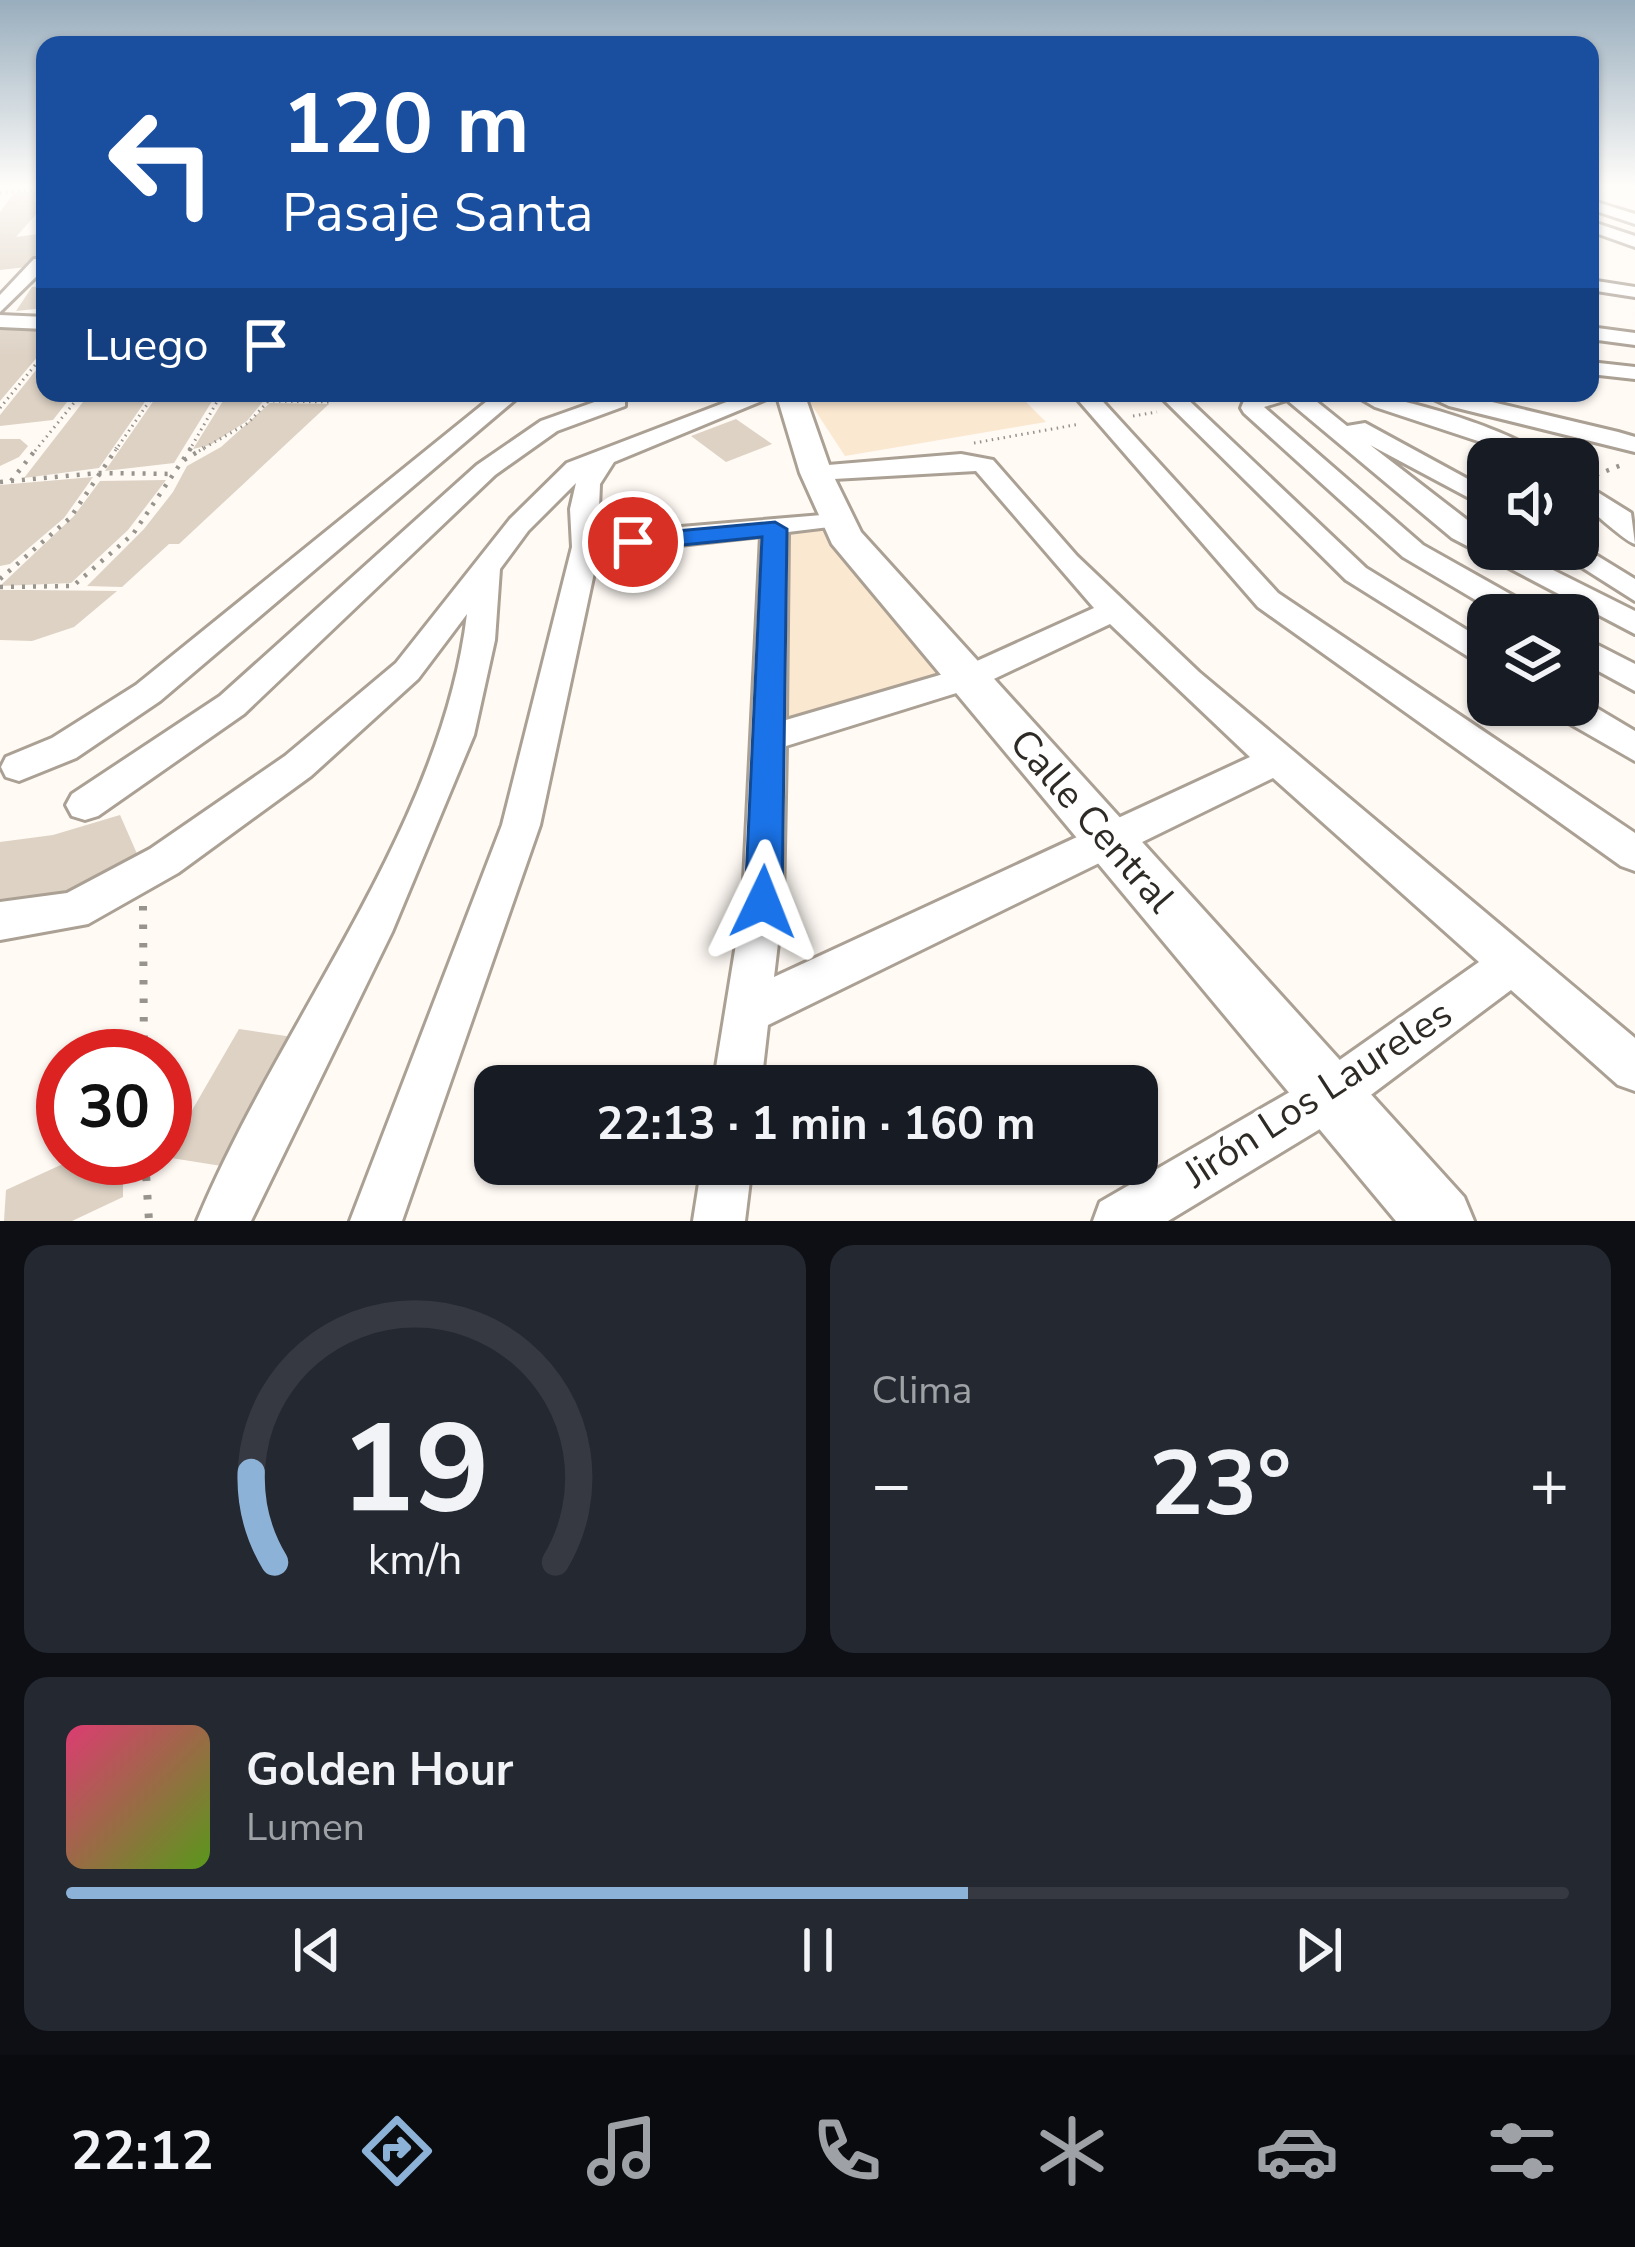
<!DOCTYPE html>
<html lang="es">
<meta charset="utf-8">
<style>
body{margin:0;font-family:"Nunito Sans",sans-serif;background:#242831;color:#f1f3f6;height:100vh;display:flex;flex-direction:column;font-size:45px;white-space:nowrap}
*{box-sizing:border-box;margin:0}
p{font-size:39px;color:#9ea1a6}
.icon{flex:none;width:66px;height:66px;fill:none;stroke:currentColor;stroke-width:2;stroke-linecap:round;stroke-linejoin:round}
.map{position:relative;height:1221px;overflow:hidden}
.details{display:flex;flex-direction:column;gap:24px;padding:24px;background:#0d0f14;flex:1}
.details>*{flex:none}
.guide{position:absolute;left:36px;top:36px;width:1563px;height:366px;border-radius:24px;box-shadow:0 3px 9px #0004;background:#1a4fa0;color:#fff;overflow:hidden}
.buttons{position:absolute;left:1467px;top:438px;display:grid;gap:24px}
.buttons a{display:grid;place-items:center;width:132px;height:132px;border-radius:24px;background:#171b24;box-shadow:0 3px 9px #0004;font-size:60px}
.speed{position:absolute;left:36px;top:1029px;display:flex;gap:24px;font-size:60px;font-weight:700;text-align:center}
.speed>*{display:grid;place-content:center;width:156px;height:156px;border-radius:50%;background:#171b24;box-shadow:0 3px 9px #0004;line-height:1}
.speed .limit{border:18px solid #d22;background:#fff;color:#111}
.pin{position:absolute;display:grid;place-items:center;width:102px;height:102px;color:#fff;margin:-51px;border:6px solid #fff;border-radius:50%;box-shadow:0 3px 12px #0007}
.me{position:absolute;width:132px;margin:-66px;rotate:2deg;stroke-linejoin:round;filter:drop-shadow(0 0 9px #0008)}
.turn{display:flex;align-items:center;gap:42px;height:252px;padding:0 48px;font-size:54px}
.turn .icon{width:156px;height:156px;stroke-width:2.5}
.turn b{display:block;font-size:84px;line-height:102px}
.then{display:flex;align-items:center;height:114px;padding:0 48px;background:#0003;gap:24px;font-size:45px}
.big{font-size:90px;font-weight:700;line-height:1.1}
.details .card{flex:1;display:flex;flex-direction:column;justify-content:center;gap:18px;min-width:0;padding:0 42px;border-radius:24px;background:#242831}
.details .dial{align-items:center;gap:0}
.dial svg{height:312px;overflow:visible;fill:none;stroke:#363941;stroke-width:7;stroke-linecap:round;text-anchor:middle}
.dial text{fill:#f1f3f6;stroke:none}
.song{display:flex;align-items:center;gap:36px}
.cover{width:144px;height:144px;border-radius:18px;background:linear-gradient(135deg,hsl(340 70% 55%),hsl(90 70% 35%))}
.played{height:12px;border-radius:6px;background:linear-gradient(90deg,#8db2d7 60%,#363941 60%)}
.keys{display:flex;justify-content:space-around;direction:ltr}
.heat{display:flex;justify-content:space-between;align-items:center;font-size:66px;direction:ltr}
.details .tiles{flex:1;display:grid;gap:24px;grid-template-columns:1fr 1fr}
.card:last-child{grid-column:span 2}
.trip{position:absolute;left:474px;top:1065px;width:684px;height:120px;border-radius:24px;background:#171b24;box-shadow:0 3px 9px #0004;font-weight:700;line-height:120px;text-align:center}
.menu{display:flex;height:192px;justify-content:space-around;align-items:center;background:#090b0e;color:#9ea1a6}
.menu .icon{width:84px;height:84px}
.menu .selected{color:#8db2d7}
.menu b{font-size:54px;color:#f1f3f6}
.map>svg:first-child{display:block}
</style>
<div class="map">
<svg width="1635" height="1221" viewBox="0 0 1635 1221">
<rect width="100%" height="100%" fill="#fffaf4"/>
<g fill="#fbe8d1">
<path d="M 840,393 L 1017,393 L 1046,422 L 845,456 L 807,398 Z"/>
<path d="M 830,527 L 949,672 L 780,726 L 783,532 Z"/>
</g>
<g fill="#ddd2c4">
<path d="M 38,191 L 34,201 L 45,204 L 16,237 L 45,233 L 45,247 L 27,267 L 0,270 L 0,212 L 14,193 Z"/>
<path d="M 45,286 L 45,308 L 16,311 L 32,287 Z"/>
<path d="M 45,327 L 45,348 L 0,401 L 0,329 Z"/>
<path d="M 45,359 L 45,393 L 74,393 L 53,420 L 0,426 L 0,415 Z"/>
<path d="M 90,393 L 151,393 L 99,468 L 24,478 Z"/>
<path d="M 159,393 L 217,393 L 174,463 L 105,471 Z"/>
<path d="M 228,393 L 270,393 L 247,421 L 210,445 L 193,449 Z"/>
<path d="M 279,393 L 336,393 L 330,400 L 273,399 Z"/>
<path d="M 270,403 L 329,404 L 179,544 L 169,544 L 122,587 L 87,586 L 144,529 L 173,492 L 187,466 L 221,447 Z"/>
<path d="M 736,419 L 772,444 L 726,462 L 691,436 Z"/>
<path d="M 0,439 L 20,439 L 28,446 L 19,457 L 0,466 Z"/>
<path d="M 93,477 L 64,518 L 10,564 L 0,566 L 0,485 Z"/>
<path d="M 166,480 L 128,530 L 71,583 L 0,586 L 74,516 L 100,481 Z"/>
<path d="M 0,590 L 30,590 L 117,591 L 74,627 L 32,641 L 0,640 Z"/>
<path d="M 120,815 L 138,856 L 56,898 L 0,905 L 0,842 L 53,835 Z"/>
<path d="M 239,1029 L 299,1038 L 228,1167 L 165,1157 Z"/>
<path d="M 76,1158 L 123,1158 L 123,1197 L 72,1221 L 4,1221 L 6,1190 Z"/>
</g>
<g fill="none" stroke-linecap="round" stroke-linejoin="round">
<defs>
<g id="minor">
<path d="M 1590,200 L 1635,214 L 1635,224 L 1590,209 Z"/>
<path d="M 1590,221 L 1635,236 L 1635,247 L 1590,231 Z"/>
<path d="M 34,259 L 45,259 L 45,268 L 0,312 L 0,295 Z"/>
<path d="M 1590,280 L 1635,287 L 1635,297 L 1590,290 Z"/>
<path d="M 0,315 L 45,317 L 45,329 L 0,327 Z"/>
<path d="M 1590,327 L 1635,333 L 1635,345 L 1590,339 Z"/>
<path d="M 1590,362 L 1635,367 L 1635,379 L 1590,374 Z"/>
<path d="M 497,393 L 523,393 L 160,701 L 76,758 L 19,781 L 6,777 L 1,767 L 6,757 L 52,738 L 136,685 Z"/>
<path d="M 750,393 L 781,393 L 614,462 L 600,484 L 598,534 L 846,513 L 850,519 L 846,525 L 788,532 L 786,720 L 957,670 L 1094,608 L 976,471 L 816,480 L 804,473 L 816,466 L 961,454 L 993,460 L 1077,556 L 1199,672 L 1635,1038 L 1635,1091 L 1618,1085 L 1511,990 L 1348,1112 L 1168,1221 L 1093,1221 L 1100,1202 L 1314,1078 L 1479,962 L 1273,778 L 768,1025 L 761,1086 L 713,1086 L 743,901 L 761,536 L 598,554 L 540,825 L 402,1221 L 350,1221 L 502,825 L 572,547 L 570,509 L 576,483 L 528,531 L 500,569 L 495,640 L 474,735 L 392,932 L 251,1221 L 197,1221 C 278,1024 441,830 467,614 L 418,679 L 311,776 L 178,873 L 88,924 L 0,940 L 0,902 L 67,893 L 150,849 L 285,756 L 396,663 L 510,519 L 567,463 ZM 1110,624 L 1250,757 L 774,977 L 783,901 L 786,746 L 979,686 Z"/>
<path d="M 1072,393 L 1095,393 L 1278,593 L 1635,833 L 1635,871 L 1621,866 L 1258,607 Z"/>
<path d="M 1157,393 L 1181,393 L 1366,568 L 1488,643 L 1488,669 L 1346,580 Z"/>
<path d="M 1264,393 L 1306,393 L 1347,426 L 1365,423 L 1488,490 L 1488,508 L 1370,445 L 1488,536 L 1488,549 L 1511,549 L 1635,611 L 1635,634 L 1452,538 L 1287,400 L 1264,407 L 1423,545 L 1535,608 L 1539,615 L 1501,615 L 1403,557 L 1244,413 L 1241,408 L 1245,398 Z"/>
<path d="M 1351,393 C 1390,393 1520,431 1546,459 L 1516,459 L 1484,443 L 1375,407 Z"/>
<path d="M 1421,393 L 1454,393 L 1618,432 L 1635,437 L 1635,452 L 1449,406 Z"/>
<path d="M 617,394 L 625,396 L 625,406 L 557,431 L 495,475 L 244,714 L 98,816 L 85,820 L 72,816 L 66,805 L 72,794 L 220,696 L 477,465 L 541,421 Z"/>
<path d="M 1578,480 L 1631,513 L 1635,544 C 1624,541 1592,510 1578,500 Z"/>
<path d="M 1578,544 L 1635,579 L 1635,601 L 1553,549 L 1578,549 Z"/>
<path d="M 1578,635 L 1635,664 L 1635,691 L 1578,660 Z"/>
<path d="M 1578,697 L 1635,731 L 1635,761 L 1553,714 L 1548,705 L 1578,705 Z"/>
<path d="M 702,1164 L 752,1164 L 745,1221 L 693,1221 Z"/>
</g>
<path id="tertiary" d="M 776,393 L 804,393 L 832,473 L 861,532 L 1464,1197 L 1474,1221 L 1396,1221 L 832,544 L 800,473 Z"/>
</defs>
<use href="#minor" stroke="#aba094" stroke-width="6"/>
<use href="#tertiary" stroke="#aba094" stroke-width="6"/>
<g stroke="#97938d" stroke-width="3" stroke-dasharray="1.5 4.5" stroke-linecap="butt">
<path d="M 0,193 L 45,189"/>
<path d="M 267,401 L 333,402"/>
<path d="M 0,408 L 45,353"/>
<path d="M 1133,416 L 1157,412"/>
<path d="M 974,443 L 1080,424"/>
<path d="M 35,451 L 82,393"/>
<path d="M 115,451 L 155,393"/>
<path d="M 189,451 L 222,393"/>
<path d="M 199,451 L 248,423 L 276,393"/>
</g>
<g stroke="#97938d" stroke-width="4.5" stroke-dasharray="3 8" stroke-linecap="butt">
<path d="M 184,460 L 204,448"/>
<path d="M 1596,475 L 1624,464"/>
<path d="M 11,481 L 37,448"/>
<path d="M 0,482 L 99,473 L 174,474"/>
<path d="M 0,579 L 70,518 L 117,448"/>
<path d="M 0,587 L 73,586 L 133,534 L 191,448"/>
</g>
<g stroke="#97938d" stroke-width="8" stroke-dasharray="4.5 14" stroke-linecap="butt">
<path d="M 143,906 L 144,1056"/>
<path d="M 145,1158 L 149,1221"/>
</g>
<use href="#minor" fill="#fff" fill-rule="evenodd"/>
<use href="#tertiary" fill="#fff" fill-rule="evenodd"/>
</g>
<linearGradient id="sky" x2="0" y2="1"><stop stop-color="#98adbd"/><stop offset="0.52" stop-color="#fffdfa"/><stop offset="1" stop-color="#fffdfa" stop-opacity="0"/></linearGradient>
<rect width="1635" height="357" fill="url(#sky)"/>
<path fill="#1a73e8" stroke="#114b97" stroke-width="3" d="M 775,522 L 787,529 L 782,902 L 776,913 L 763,918 L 750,913 L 745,902 L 762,537 L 633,550 L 621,542 L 633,535 Z"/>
<g text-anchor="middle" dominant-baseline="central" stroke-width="9" stroke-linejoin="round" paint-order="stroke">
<g font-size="39" fill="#2e2a25" stroke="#fff">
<text transform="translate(1092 821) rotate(49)">Calle Central</text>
<text transform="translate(1318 1094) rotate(-33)">Jirón Los Laureles</text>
</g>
</g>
</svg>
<div class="buttons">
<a><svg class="icon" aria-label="sound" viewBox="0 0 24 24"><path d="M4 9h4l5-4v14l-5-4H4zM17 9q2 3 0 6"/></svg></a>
<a><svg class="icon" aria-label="layers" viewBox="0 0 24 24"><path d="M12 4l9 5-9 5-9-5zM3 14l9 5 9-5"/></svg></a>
</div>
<div class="speed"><div class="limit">30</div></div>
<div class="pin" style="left:633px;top:542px;background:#d93025"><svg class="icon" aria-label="arrive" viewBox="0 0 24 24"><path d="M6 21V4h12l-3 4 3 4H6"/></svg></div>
<svg class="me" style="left:763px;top:902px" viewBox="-20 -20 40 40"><path d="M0-17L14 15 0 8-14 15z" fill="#1a73e8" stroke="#fff" stroke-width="4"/></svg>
<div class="trip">22:13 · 1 min · 160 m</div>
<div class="guide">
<div class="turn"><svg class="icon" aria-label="left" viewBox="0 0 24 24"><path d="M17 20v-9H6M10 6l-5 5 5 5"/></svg><div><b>120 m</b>Pasaje Santa</div></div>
<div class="then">Luego<svg class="icon" aria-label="arrive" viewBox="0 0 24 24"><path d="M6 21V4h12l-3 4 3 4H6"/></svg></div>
</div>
</div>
<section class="details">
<div class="tiles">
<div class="card dial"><svg viewBox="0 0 100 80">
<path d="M14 69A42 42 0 1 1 86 69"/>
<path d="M14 69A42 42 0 0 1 8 46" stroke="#8db2d7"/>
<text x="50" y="56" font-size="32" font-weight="700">19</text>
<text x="50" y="72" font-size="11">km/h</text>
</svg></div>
<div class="card"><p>Clima</p>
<div class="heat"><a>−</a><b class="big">23°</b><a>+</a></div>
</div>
<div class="card">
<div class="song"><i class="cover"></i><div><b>Golden Hour</b><p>Lumen</p></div></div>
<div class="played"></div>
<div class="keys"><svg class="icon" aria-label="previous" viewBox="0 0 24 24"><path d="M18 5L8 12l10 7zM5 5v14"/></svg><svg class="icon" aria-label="pause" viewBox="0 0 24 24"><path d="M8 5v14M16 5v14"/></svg><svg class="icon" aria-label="next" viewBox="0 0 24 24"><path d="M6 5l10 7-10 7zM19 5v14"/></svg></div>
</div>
</div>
</section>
<nav class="menu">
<b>22:12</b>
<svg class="icon selected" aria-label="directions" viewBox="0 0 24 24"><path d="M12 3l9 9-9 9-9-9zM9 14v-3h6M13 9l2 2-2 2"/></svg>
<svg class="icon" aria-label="music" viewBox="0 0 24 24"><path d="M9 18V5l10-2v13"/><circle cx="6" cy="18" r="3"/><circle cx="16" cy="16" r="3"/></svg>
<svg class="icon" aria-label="phone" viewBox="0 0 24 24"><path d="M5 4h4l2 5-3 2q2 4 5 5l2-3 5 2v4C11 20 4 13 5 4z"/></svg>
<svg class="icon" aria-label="climate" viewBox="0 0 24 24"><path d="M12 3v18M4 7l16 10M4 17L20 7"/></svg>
<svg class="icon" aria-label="car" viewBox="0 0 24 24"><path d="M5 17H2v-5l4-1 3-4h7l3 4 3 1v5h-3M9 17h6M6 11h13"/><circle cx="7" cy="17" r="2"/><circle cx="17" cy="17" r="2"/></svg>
<svg class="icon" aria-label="filters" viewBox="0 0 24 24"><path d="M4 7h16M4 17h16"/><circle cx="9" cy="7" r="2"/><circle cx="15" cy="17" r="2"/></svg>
</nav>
